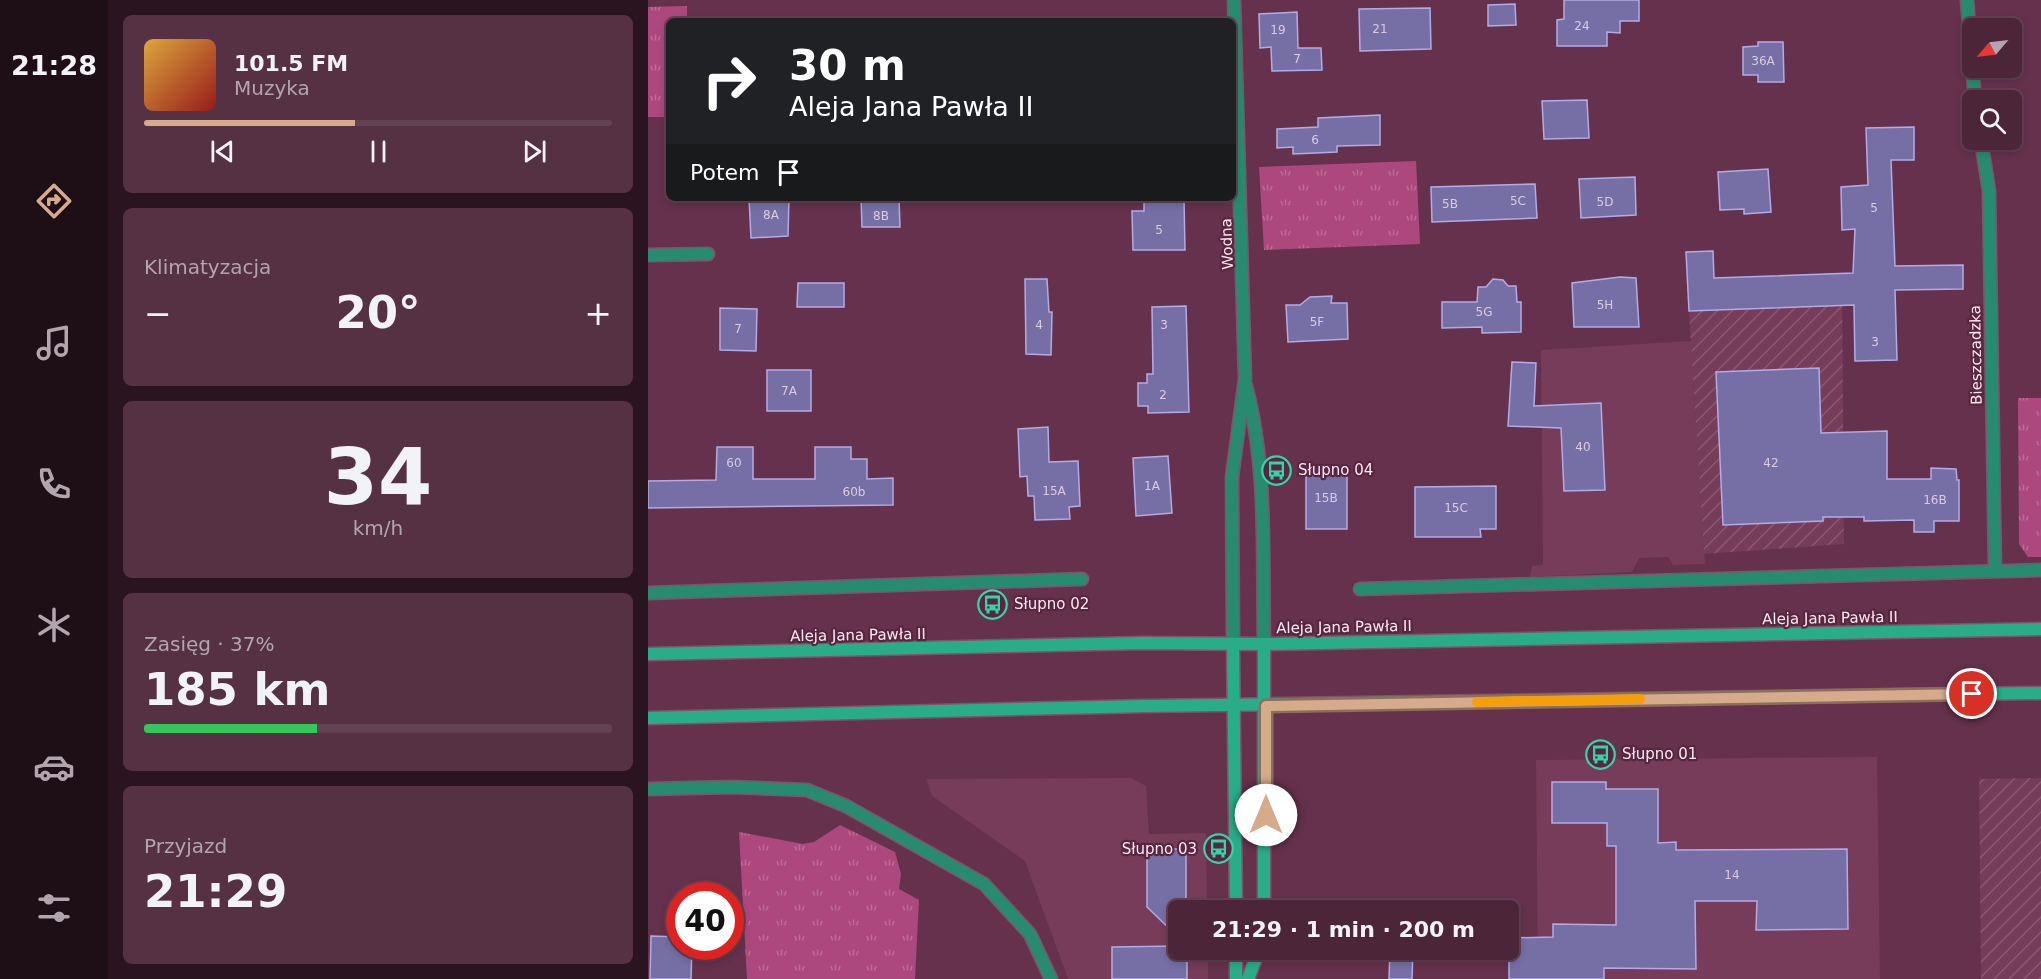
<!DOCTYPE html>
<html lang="pl">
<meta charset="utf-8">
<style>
body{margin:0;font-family:"DejaVu Sans",sans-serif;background:#563144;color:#f1f3f6;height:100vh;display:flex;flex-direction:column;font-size:22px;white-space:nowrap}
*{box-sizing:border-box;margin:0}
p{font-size:20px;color:#b2a5ae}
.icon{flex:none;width:33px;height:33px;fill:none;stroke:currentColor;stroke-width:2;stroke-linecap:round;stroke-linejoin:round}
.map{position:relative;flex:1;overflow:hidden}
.panel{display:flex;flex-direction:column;gap:15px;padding:15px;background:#2a141f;width:540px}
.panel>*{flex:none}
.top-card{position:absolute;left:18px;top:18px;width:570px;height:183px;border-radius:9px;box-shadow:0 3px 9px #0003,0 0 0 2px #634253;background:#202124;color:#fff;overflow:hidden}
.needle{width:39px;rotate:242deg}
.controls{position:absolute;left:1314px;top:18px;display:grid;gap:12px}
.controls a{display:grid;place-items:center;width:60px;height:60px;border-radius:9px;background:#4c2539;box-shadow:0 3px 9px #0003,0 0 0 2px #634253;font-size:30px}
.speed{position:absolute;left:18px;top:882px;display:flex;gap:12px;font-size:30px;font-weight:700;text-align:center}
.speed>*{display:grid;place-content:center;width:78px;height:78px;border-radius:50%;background:#4c2539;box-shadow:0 3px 9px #0003,0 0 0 2px #634253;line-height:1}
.speed .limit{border:9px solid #d22;background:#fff;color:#111}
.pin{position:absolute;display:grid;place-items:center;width:51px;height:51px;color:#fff;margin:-26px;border:3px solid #fff;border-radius:50%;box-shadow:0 2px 6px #0007}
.me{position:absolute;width:66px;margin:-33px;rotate:0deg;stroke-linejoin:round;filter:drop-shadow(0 0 4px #0008)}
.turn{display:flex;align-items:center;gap:21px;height:126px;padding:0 24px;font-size:27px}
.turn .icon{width:78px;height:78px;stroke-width:2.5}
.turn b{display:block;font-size:42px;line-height:51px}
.then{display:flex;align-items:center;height:57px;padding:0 24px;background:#0003;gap:12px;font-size:22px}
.big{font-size:45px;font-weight:700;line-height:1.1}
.panel .tile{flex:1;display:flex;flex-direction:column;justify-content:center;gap:9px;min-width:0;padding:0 21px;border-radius:9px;background:#563144}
.panel .dial{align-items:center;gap:0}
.dial b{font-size:78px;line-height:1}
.song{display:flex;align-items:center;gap:18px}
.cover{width:72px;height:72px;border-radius:9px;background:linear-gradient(135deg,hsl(40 70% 55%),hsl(0 70% 35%))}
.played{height:6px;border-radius:3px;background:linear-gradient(90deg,#d6ab8b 45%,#634253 45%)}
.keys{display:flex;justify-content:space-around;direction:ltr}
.heat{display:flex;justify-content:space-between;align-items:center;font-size:33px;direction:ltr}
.charge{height:9px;border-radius:4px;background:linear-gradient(90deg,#34c759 37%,#634253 0)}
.trip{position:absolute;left:520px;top:900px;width:351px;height:60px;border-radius:9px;background:#4c2539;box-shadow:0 3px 9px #0003,0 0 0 2px #634253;font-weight:700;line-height:60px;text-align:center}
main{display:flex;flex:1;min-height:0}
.tabs{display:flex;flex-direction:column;width:108px;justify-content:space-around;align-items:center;background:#1e0f17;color:#b2a5ae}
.tabs .icon{width:42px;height:42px}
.tabs .on{color:#d6ab8b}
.tabs b{font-size:27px;color:#f1f3f6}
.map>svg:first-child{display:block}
</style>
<main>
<nav class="tabs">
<b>21:28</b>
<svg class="icon on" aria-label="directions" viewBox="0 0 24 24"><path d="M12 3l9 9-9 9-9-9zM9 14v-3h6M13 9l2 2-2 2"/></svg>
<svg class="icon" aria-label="music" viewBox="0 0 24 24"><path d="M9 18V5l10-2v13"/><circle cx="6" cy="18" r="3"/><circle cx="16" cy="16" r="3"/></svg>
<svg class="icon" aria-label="phone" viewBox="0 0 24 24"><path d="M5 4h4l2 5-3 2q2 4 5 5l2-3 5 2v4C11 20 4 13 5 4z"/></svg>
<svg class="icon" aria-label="climate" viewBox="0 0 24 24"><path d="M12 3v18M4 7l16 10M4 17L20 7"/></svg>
<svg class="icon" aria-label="car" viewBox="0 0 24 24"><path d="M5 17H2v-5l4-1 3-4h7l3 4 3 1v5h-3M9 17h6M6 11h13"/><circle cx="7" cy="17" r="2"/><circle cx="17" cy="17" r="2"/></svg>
<svg class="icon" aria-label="filters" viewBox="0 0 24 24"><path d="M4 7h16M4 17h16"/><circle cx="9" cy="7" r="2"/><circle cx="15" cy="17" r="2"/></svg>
</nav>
<section class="panel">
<div class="tile">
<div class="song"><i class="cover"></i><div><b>101.5 FM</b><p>Muzyka</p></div></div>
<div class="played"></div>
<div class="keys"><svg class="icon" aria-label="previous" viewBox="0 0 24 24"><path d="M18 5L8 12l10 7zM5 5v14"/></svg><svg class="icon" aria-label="pause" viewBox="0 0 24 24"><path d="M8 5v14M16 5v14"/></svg><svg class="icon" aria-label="next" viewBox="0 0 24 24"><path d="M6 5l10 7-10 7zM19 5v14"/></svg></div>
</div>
<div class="tile"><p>Klimatyzacja</p>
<div class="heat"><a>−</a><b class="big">20°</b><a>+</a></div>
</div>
<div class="tile dial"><b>34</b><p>km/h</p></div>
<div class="tile"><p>Zasięg · 37%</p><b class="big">185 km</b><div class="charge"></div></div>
<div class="tile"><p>Przyjazd</p><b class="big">21:29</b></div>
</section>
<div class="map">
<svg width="1393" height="979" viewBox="0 0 1393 979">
<defs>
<pattern id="industrial-furrows" width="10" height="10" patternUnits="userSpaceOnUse" patternTransform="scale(1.5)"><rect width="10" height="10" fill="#763c5a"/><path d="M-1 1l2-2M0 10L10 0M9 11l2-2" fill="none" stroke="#8b5872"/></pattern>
<pattern id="grass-tufts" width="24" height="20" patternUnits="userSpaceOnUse" patternTransform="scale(1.5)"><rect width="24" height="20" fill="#ac487e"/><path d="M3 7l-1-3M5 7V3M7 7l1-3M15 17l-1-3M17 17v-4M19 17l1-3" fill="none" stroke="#bd6b97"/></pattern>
</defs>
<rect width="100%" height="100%" fill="#65314c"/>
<g fill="#763c5a">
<path d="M 1043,341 L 1057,564 L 1025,565 L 1021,557 L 991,558 L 984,572 L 882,577 L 884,566 L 895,565 L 893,350 Z"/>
<path d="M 1229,757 L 1232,979 L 890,979 L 888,760 Z"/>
<path d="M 483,778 L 498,786 L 501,834 L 558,833 L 559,910 L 531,910 L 531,950 L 560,950 L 560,979 L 420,979 L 377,861 L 284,796 L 278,779 Z"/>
</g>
<g fill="url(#industrial-furrows)">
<path d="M 1194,274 L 1196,544 L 1056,554 L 1039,279 Z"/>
<path d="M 1393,778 L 1393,979 L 1333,979 L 1331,779 Z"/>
</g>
<g fill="url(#grass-tufts)">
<path d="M 39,6 L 39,21 L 21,21 L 21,117 L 0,117 L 0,7 Z"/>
<path d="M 768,161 L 772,244 L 616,250 L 611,167 Z"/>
<path d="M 1370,398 L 1393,398 L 1393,557 L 1380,557 L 1371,544 Z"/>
<path d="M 192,825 L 247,852 L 253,874 L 251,889 L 271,900 L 267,979 L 99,979 L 91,832 L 155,844 L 166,842 Z"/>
</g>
<g fill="#756fa5" stroke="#b2ace6" stroke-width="1.5">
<path d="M 916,0 L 991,0 L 991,21 L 972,21 L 972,33 L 959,32 L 959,46 L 909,46 L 909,20 L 916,19 Z"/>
<path d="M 867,4 L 868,25 L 840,26 L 840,5 Z"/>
<path d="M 782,8 L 783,49 L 712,51 L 711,9 Z"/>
<path d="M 649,12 L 650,48 L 673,48 L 674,70 L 624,71 L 623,47 L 612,48 L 611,14 Z"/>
<path d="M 1110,42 L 1135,42 L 1136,82 L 1110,82 L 1110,75 L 1095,75 L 1095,47 L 1110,46 Z"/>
<path d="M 939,100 L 941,138 L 896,139 L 894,101 Z"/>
<path d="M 732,115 L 732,145 L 689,146 L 689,152 L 645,154 L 645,147 L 629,148 L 629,129 L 670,127 L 670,118 Z"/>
<path d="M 1266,127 L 1266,160 L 1243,160 L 1247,266 L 1315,265 L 1315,289 L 1247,290 L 1249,360 L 1207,361 L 1206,305 L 1041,311 L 1038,252 L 1065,251 L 1066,278 L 1205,273 L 1207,229 L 1194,230 L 1193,187 L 1220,185 L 1218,128 Z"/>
<path d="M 1120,169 L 1123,212 L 1096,214 L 1096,209 L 1072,210 L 1070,172 Z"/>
<path d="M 987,177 L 988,215 L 933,218 L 931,179 Z"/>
<path d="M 887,184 L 889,218 L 784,222 L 783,187 Z"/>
<path d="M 101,198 L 141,198 L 140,236 L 103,238 Z"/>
<path d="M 213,198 L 251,198 L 252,227 L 214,227 Z"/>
<path d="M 496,198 L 536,198 L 537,250 L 485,250 L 484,211 L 496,211 Z"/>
<path d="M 972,277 L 988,278 L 991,327 L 926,327 L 924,283 Z"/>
<path d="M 377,279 L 399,279 L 401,312 L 404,312 L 403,355 L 378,354 Z"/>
<path d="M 845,279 L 855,280 L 860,286 L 868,286 L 869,302 L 873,302 L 873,332 L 834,333 L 834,327 L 794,328 L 794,302 L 829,302 L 830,287 L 838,287 Z"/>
<path d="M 150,283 L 196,283 L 196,307 L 149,307 Z"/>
<path d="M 684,296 L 683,303 L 699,303 L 700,339 L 640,342 L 638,305 L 652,305 L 662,297 Z"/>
<path d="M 538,306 L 541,412 L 500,413 L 500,406 L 490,406 L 490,383 L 499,383 L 499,374 L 505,374 L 504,307 Z"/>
<path d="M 72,308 L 109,309 L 108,351 L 72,350 Z"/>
<path d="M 864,362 L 888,363 L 886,406 L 953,403 L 957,490 L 916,491 L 913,428 L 860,426 Z"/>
<path d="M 1171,368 L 1173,433 L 1239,431 L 1239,479 L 1283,479 L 1283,468 L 1308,469 L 1309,480 L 1311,480 L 1311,521 L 1286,521 L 1286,532 L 1266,532 L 1266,520 L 1216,521 L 1216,517 L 1175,517 L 1175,521 L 1075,525 L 1068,372 Z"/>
<rect x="119" y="370" width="44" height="41"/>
<path d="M 400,427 L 401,462 L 430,461 L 432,506 L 421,507 L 422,519 L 387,520 L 386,496 L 380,496 L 379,476 L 372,477 L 370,429 Z"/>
<path d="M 69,447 L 105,447 L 105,479 L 167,479 L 167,447 L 203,447 L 203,459 L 219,459 L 219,479 L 245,478 L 245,505 L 0,508 L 0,481 L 68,480 Z"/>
<path d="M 520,456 L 524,513 L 488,516 L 485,458 Z"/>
<rect x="658" y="467" width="41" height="62"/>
<path d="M 848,486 L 848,529 L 832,529 L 833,537 L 767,537 L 767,487 Z"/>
<path d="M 904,782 L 958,782 L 958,789 L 1010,789 L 1010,843 L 1028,842 L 1028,850 L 1199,849 L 1200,929 L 1108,930 L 1109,901 L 1047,901 L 1048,969 L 956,968 L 956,979 L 861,979 L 861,938 L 905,937 L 905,924 L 968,925 L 968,846 L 959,846 L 959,823 L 904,823 Z"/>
<path d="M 499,849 L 538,849 L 538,910 L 531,910 L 531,938 L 499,907 Z"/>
<path d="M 3,936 L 32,937 L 32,946 L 44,946 L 43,979 L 2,979 Z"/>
<path d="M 531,946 L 531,950 L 539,950 L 539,979 L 464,979 L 464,947 Z"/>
<path d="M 742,950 L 765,950 L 764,979 L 741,979 Z"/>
</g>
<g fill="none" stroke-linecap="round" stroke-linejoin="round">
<defs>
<g id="street">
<path d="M 1319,0 L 1327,100"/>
<path d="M 1333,140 L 1341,191 L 1347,570"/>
<path d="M 0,255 L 60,254"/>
<path d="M 598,386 C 620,470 614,557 616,644"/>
<path d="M 712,589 L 1393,570"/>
<path d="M 0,593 L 434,579"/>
<path d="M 585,644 L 584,477 L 597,379 L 586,0"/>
<path d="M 0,789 L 84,787 L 159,790 L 198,806 L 336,884 L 382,934 L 403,979"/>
</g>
<g id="secondary">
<path d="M 585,644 L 588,910"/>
<path d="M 0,654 L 495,643 L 616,644 L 1393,629"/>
<path d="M 0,718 L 497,706 L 1393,693"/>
<path d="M 616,910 L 616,644"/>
<path d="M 588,979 L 588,950"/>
<path d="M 600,979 L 611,950"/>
</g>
</defs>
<use href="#street" stroke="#81526a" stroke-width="15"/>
<use href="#secondary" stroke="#81526a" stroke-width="15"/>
<use href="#street" stroke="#278c6f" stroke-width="12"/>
<use href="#secondary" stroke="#29ad88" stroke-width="12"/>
</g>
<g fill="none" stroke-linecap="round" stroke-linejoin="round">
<defs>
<path id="route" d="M 618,815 L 618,706 L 1324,694"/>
</defs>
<use href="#route" stroke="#8b6f5a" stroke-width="15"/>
<use href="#route" stroke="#d6ab8b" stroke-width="10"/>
<path stroke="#f59e0b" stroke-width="10" d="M 829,702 L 992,699"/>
</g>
<defs>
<symbol id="bus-ring" viewBox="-11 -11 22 22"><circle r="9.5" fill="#592641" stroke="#33d4a8" stroke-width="1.5"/><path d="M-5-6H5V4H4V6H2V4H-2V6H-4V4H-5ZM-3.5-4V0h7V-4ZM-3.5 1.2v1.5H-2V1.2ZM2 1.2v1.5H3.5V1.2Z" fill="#33d4a8"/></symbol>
</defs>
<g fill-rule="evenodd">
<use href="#bus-ring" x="612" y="454" width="33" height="33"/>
<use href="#bus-ring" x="328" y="588" width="33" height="33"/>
<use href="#bus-ring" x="936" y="738" width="33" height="33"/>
<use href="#bus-ring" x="554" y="832" width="33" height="33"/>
</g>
<g text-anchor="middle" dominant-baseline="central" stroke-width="4.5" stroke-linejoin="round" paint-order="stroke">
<g font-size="12" fill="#dccadf">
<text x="934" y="26">24</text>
<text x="732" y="29">21</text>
<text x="630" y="30">19</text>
<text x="649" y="59">7</text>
<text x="1115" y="61">36A</text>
<text x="667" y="140">6</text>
<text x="870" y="201">5C</text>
<text x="957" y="202">5D</text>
<text x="802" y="204">5B</text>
<text x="1226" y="208">5</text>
<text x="123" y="215">8A</text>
<text x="233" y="216">8B</text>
<text x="511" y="230">5</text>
<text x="957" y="305">5H</text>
<text x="836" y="312">5G</text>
<text x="669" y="322">5F</text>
<text x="391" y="325">4</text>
<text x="516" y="325">3</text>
<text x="90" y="329">7</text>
<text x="1227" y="342">3</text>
<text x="141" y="391">7A</text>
<text x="515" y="395">2</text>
<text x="935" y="447">40</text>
<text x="86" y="463">60</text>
<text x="1123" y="463">42</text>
<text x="504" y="486">1A</text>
<text x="406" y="491">15A</text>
<text x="206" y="492">60b</text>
<text x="678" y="498">15B</text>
<text x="1287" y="500">16B</text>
<text x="808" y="508">15C</text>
<text x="1084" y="875">14</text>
</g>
<g font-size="15" fill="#fee9f2" stroke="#592641">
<text transform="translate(579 244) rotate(-92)">Wodna</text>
<text transform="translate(1328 355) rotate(-91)">Bieszczadzka</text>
<text transform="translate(1182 618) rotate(-1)">Aleja Jana Pawła II</text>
<text transform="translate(696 627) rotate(-1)">Aleja Jana Pawła II</text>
<text transform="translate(210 635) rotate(-1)">Aleja Jana Pawła II</text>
</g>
<g font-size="15" fill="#fee9f2" stroke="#592641" text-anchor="start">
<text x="650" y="470">Słupno 04</text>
<text x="366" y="604">Słupno 02</text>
<text x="974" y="754">Słupno 01</text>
<text x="549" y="849" text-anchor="end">Słupno 03</text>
</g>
</g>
</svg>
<div class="controls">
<a><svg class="needle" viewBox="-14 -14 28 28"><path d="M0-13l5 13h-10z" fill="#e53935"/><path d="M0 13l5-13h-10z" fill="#b2a5ae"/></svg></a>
<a><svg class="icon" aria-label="search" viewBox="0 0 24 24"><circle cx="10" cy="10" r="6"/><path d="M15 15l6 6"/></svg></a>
</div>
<div class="speed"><div class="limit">40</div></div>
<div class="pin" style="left:1324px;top:694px;background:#d93025"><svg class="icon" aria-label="arrive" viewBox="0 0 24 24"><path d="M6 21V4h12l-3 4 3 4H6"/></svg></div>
<svg class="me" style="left:618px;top:815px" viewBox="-20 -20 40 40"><circle r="19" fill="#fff"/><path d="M0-13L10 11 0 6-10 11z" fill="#d6ab8b"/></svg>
<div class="trip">21:29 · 1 min · 200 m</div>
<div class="top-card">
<div class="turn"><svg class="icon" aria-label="right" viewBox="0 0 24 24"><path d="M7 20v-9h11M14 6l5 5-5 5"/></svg><div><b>30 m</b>Aleja Jana Pawła II</div></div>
<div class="then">Potem<svg class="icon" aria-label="arrive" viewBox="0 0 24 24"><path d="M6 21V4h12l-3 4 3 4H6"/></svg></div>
</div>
</div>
</main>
